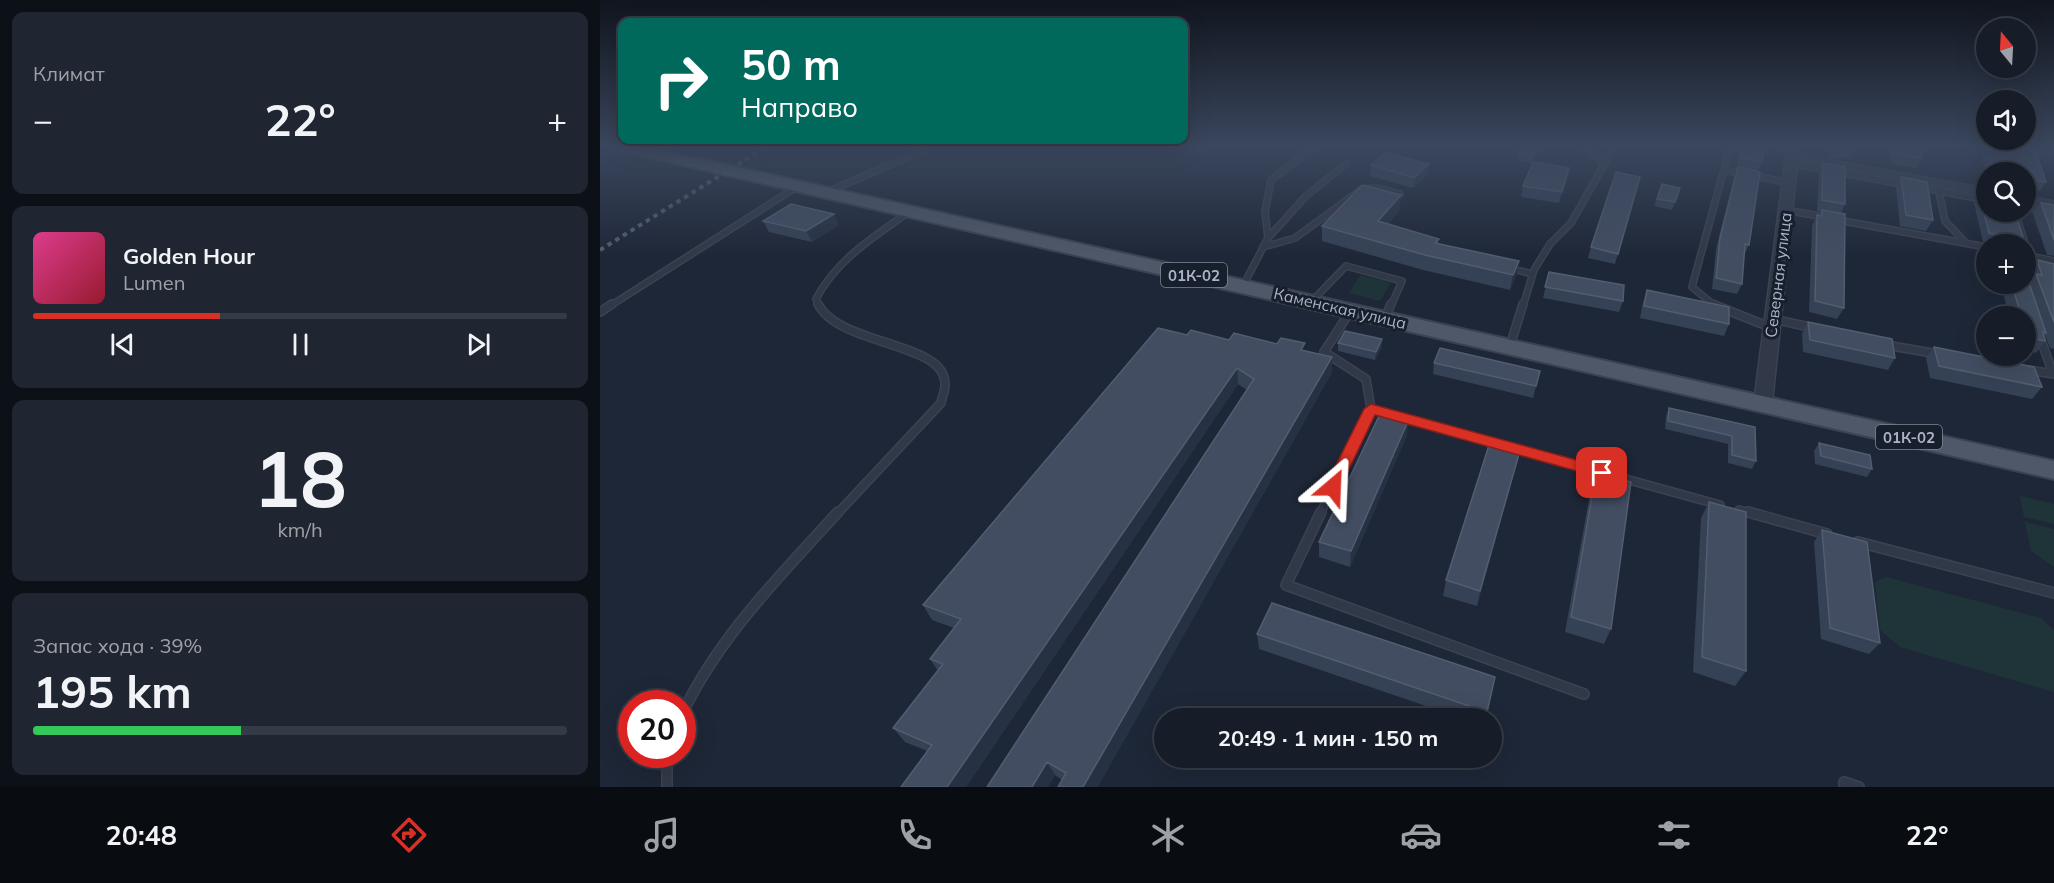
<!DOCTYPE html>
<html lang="ru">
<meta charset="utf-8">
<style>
body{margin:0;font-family:Mulish,sans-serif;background:#1f2631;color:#f1f3f6;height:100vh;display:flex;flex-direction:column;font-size:22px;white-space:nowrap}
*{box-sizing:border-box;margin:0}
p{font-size:20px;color:#9ea2a8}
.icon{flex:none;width:33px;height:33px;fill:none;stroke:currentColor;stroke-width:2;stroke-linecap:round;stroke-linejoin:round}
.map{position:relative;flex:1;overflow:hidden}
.drawer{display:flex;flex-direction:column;gap:12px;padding:12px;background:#0c1017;width:600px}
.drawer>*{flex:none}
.banner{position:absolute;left:18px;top:18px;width:570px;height:126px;border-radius:12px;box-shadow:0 6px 24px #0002,0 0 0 2px #353b46;background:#00695c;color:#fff;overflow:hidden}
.needle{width:39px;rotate:342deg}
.buttons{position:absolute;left:1376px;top:18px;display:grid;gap:12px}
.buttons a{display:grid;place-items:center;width:60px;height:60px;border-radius:50%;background:#161d29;box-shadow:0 6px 24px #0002,0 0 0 2px #353b46;font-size:30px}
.speed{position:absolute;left:18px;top:690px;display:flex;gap:12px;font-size:30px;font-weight:700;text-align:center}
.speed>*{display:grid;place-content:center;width:78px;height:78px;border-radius:50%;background:#161d29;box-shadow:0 6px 24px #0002,0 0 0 2px #353b46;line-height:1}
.speed .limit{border:9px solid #d22;background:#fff;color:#111}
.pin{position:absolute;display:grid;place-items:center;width:51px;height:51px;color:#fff;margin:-26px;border-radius:12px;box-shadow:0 3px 9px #0006}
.me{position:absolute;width:66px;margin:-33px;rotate:26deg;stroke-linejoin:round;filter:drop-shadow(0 0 4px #0008)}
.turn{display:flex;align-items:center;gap:21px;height:126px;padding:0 24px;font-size:27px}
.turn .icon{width:78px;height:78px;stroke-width:2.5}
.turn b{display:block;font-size:42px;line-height:51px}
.big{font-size:45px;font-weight:700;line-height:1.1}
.drawer .tile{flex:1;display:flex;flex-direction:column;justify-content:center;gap:9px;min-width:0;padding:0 21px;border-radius:12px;background:#1f2631}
.drawer .dial{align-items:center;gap:0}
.dial b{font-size:78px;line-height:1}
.song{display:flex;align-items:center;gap:18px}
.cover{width:72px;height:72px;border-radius:9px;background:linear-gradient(135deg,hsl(330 70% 55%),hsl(350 70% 35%))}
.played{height:6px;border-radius:3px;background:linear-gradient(90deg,#d93025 35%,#353b46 35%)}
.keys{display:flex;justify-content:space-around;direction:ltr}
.heat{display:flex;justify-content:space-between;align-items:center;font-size:33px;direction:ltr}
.charge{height:9px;border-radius:4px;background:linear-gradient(90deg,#34c759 39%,#353b46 0)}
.trip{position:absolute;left:554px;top:708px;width:348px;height:60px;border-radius:30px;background:#161d29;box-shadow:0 6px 24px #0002,0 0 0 2px #353b46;font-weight:700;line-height:60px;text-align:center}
.tabs{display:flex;height:96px;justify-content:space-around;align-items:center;background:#090c10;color:#9ea2a8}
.tabs .icon{width:42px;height:42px}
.tabs .selected{color:#d93025}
.tabs b{font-size:27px;color:#f1f3f6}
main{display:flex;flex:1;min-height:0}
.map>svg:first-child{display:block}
</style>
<main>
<section class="drawer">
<div class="tile"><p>Климат</p>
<div class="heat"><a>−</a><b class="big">22°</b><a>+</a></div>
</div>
<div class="tile">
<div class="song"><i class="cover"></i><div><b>Golden Hour</b><p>Lumen</p></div></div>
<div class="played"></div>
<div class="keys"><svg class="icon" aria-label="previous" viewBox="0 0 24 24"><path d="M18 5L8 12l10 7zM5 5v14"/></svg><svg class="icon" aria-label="pause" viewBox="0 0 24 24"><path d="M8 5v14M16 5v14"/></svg><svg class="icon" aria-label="next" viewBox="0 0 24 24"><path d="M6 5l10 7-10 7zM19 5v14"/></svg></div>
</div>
<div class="tile dial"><b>18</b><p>km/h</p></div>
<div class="tile"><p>Запас хода · 39%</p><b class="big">195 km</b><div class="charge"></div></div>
</section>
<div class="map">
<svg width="1454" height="787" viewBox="0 0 1454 787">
<rect width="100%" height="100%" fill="#1e2737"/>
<g fill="#1f3438">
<path d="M 760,275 L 791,282 L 780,301 L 749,293 Z"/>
<path d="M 1420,496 L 1454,504 L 1454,524 L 1424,517 Z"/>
<path d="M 1425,522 L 1454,529 L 1454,567 L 1431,551 Z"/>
<path d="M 1286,577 L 1441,618 L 1454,630 L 1454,692 L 1300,647 L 1280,630 L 1275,582 Z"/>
</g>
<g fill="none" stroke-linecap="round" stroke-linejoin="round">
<defs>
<g id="service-far2">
<path d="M 984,147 L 1005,164"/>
<path d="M 1178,147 L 1192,150"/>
<path d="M 1191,163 L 1306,185"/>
<path d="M 1124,170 L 1189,183"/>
<path d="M 1337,182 L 1345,221 L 1365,242"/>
<path d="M 1320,187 L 1386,200"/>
<path d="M 227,192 L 331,147"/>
<path d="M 1425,207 L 1454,213"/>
<path d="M 1186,210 L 1224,217"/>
<path d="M 1415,212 L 1429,256"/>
<path d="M 1238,220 L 1386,247"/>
<path d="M 668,238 L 706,196 L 747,163"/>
<path d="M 663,247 L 695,238 L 762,189 L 777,188 L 800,194"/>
<path d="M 1425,255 L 1454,261"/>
<path d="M 909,268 L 932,274"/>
<path d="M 643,286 L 668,238 L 665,212 L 671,180 L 714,147"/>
<path d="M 711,302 L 746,266 L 802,281 L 791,306"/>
<path d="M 10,306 L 198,186"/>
<path d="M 219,306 L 216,299 C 237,259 274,237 310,211"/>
<path d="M 923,306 L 934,270 L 950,244 L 971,223 L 1014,147"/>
<path d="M 1115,306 L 1092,287 L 1130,147"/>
</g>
<g id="service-far1">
<path d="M 218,304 C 240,347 347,341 345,385 C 345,391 342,397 341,403 L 237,514"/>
<path d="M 1112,304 L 1172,328"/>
<path d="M 751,310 L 724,352 L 766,379 L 771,409 L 790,415"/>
<path d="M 0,312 L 12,304"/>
<path d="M 785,318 L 791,304"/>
<path d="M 1173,319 L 1214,328"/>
<path d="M 1440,337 L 1453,374"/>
<path d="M 1286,345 L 1338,354"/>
<path d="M 910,346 L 923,304"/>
<path d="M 1428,370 L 1454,374"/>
<path d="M 801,418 L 897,444"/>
<path d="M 913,448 L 1120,505"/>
<path d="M 1139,510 L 1153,514"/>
<path d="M 720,514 L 771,409"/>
</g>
<g id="service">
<path d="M 721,512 L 686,585 L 984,694"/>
<path d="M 1148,512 L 1227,534"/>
<path d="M 1258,542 L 1454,593"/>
<path d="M 82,714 C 120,635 180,576 238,512"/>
<path d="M 67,754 L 67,787"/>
<path d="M 1244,787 L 1244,782 L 1259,787"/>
</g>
<g id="minor">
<path d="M 1402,147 L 1423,147 L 1454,152 L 1454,158 Z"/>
<path d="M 1192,153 L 1386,188 L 1386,194 L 1189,158 L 1187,156 Z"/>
<path d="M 1425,195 L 1454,201 L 1454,207 L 1425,201 Z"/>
</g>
<path id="tertiary" d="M 1187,147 L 1199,147 L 1172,403 L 1169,407 L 1157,407 L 1154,403 Z"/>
<path id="primary" d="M 18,147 L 46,147 L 1454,461 L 1454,479 L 25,152 Z"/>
</defs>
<use href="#service-far2" stroke="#3b4251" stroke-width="8"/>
<use href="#service-far1" stroke="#3b4251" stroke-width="10"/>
<use href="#service" stroke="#3b4251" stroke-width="12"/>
<use href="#minor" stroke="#3b4251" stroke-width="2"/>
<use href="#tertiary" stroke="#3b4251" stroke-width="3"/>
<use href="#primary" stroke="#3b4251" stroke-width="4"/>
<use href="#service-far2" stroke="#313948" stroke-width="5"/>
<use href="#service-far1" stroke="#313948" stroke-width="7"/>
<use href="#service" stroke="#313948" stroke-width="9"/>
<use href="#minor" fill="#313948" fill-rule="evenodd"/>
<use href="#tertiary" fill="#313948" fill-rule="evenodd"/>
<use href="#primary" fill="#4f5868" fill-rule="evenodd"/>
<path stroke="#525d6f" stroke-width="4" stroke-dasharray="4.5 4.5" stroke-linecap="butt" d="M 0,250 L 166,147"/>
</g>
<g fill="#354154">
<path d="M 940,147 L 932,163 L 917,160 L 918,153 Z"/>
<path d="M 1133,147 L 1164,147 L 1162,162 L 1158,171 L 1149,245 L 1144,255 L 1142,284 L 1137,294 L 1112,289 L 1116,249 L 1134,177 L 1138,168 L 1136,167 L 1140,150 L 1134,149 Z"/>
<path d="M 1228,147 L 1255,147 L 1250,158 L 1242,157 L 1240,159 L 1228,157 Z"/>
<path d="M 1290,147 L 1320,147 L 1322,158 L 1316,168 L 1291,164 Z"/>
<path d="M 1342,147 L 1357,147 L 1355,150 Z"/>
<path d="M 1379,147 L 1428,147 L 1446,182 L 1440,191 L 1425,189 L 1425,172 L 1386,172 L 1386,185 L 1382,173 L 1385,169 Z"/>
<path d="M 1223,163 L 1245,204 L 1241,213 L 1244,308 L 1237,319 L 1209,312 L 1212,226 L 1217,215 L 1219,215 L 1221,212 L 1217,211 L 1219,173 Z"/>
<path d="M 829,164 L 828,175 L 813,188 L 770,176 L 771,165 Z"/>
<path d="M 969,168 L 959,203 L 921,197 L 923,186 Z"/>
<path d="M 1040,177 L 1015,264 L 988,258 L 991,247 Z"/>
<path d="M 1301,177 L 1333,220 L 1326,231 L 1300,226 L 1296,188 Z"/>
<path d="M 1062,184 L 1080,188 L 1072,210 L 1054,206 Z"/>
<path d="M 1379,194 L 1424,240 L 1421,244 L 1396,244 L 1383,242 L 1374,203 Z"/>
<path d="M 1441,203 L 1454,205 L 1454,256 L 1447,255 L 1433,214 Z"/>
<path d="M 800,210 L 788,224 L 839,239 L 838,244 L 919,261 L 916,276 L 910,290 L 823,270 L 722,241 L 722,226 Z"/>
<path d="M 163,221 L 239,225 L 212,242 L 169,232 Z"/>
<path d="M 1437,260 L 1454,264 L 1454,349 L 1450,348 L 1445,335 L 1444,336 L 1445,341 L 1436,353 L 1425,350 L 1425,316 L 1409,316 L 1401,284 L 1429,283 L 1431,280 L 1428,272 Z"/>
<path d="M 949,272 L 1023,301 L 1019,312 L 943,298 Z"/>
<path d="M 1047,290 L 1129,324 L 1124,336 L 1040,318 L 1043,302 Z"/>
<path d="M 1208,322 L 1295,358 L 1288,370 L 1203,352 L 1202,334 Z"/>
<path d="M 587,335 L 705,351 L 732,357 L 732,373 L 462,780 L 455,775 L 448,787 L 387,787 L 647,390 L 638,384 L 366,787 L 301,787 L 327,751 L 305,742 L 293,728 L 338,671 L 330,659 L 354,628 L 332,620 L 323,605 Z"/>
<path d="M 782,339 L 782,347 L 775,360 L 738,351 L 738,343 Z"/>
<path d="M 1334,347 L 1442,387 L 1432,399 L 1330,378 L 1326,358 Z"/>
<path d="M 834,363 L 940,371 L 933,398 L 833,374 Z"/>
<path d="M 1069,408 L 1155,427 L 1156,461 L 1152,469 L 1128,463 L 1128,444 L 1065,429 L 1066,416 Z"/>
<path d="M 807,435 L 750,567 L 719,557 L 719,542 Z"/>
<path d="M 1219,443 L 1272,469 L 1267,477 L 1215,464 L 1214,451 Z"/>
<path d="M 917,462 L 877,606 L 843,596 L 846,580 Z"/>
<path d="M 996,473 L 1011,629 L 1004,644 L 965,632 L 991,488 Z"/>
<path d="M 1109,502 L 1146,671 L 1135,686 L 1093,672 L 1101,518 Z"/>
<path d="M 1222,530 L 1280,643 L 1269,654 L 1221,639 L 1214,542 Z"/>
<path d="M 657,634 L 887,712 L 885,718 L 861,718 L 659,649 Z"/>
</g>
<g fill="#263144">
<path d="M 938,147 L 940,147 L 932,163 L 933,156 Z"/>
<path d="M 829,164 L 828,175 L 813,188 L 814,178 Z"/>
<path d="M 969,168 L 967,178 L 959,203 L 962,192 Z"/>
<path d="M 801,195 L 800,210 L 777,236 L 778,221 Z"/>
<path d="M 234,214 L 239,225 L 212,242 L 206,231 Z"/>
<path d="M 919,261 L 916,276 L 910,290 L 913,275 Z"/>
<path d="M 782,339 L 782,347 L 775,360 L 776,352 Z"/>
<path d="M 732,357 L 732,373 L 498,787 L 483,787 Z"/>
<path d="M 637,368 L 638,384 L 366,787 L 347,787 Z"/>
<path d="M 809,419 L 807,435 L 750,567 L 751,551 Z"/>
<path d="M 921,447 L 917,462 L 877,606 L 880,591 Z"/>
<path d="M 447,762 L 455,775 L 448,787 L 432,787 Z"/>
</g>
<g fill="#424d61" stroke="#525d70" stroke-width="1.5">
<path d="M 922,147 L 938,147 L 933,156 L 918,153 Z"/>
<path d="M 1142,147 L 1164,147 L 1162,162 L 1140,158 Z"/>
<path d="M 1296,147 L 1320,147 L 1322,158 L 1296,154 Z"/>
<path d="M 1386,147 L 1428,147 L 1435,149 L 1446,182 L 1425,179 L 1425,172 L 1390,172 L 1388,165 L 1391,165 Z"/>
<path d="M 786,153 L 829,164 L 814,178 L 771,165 Z"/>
<path d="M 933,162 L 969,168 L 962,192 L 923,186 Z"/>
<path d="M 1223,163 L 1245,167 L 1245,204 L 1222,200 Z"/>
<path d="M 1138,167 L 1160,172 L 1149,245 L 1145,244 L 1142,284 L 1116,278 L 1120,238 Z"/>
<path d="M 1016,172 L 1040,177 L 1018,254 L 991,247 Z"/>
<path d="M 1301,177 L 1327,182 L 1333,220 L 1306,215 Z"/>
<path d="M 1062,184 L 1080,188 L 1075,202 L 1057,199 Z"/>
<path d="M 762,185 L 801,195 L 778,221 L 839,239 L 835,243 L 919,261 L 913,275 L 825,255 L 722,226 Z"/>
<path d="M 1379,194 L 1386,195 L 1386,212 L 1415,212 L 1424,240 L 1389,233 Z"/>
<path d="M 1441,203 L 1454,205 L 1454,240 Z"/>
<path d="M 191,204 L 234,214 L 206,231 L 163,221 Z"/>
<path d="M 1222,210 L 1245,214 L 1244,308 L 1215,301 L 1217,215 L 1222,216 Z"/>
<path d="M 1437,260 L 1454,264 L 1454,322 L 1436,274 L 1442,275 Z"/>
<path d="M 1425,271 L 1446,333 L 1443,332 L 1445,341 L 1426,337 L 1425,331 L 1425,316 L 1421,316 L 1412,284 L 1425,284 Z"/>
<path d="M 949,272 L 1024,285 L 1023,301 L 945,287 Z"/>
<path d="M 1047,290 L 1129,307 L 1129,324 L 1044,306 Z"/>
<path d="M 1208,322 L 1292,339 L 1295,358 L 1210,340 Z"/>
<path d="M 558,328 L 587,335 L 591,330 L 629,340 L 634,333 L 677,344 L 681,338 L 705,343 L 701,350 L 732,357 L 483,787 L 458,787 L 466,773 L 447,762 L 432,787 L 387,787 L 654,379 L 637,368 L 347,787 L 301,787 L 332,745 L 293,728 L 343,664 L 330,659 L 361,619 L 323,605 Z"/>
<path d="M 745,331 L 782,339 L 776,352 L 738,343 Z"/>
<path d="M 1334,347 L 1434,367 L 1442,387 L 1339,366 Z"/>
<path d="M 840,348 L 940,371 L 936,386 L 834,363 Z"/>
<path d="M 1069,408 L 1155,427 L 1156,461 L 1132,455 L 1132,436 L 1068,421 Z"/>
<path d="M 781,412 L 809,419 L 751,551 L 719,542 Z"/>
<path d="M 891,439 L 921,447 L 880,591 L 846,580 Z"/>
<path d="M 1219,443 L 1270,455 L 1272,469 L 1221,456 Z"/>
<path d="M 996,473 L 1031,482 L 1011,629 L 971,617 Z"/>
<path d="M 1109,502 L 1146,512 L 1146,671 L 1102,657 Z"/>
<path d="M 1222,530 L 1267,542 L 1280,643 L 1230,628 Z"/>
<path d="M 672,603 L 895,677 L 887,712 L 657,634 Z"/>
</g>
<linearGradient id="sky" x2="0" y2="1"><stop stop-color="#10151e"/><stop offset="0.57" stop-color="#3b475e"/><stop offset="1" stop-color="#3b475e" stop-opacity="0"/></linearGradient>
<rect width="1454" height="257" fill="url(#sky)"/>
<path fill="#d93025" stroke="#8d1f18" stroke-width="1.5" d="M 771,404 L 1002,467 L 1009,473 L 1002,478 L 775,415 L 738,492 L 728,492 L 725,487 L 764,409 Z"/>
<g text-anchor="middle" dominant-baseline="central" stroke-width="6" stroke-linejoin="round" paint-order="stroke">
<g fill="#171e2c" stroke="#7f8697" stroke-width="1.5">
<rect x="561" y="263" width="66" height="24" rx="4.5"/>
<rect x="1276" y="425" width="66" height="24" rx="4.5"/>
</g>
<g font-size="15" font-weight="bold" fill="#abb3c5">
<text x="594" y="275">01К-02</text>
<text x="1309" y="437">01К-02</text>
</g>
<g font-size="16" fill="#abb3c5" stroke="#171e2c">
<text transform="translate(1178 275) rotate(-83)">Северная улица</text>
<text transform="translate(740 308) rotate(13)">Каменская улица</text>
</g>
</g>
</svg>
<div class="buttons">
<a><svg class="needle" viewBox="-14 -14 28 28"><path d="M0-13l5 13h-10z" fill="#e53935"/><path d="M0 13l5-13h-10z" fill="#9ea2a8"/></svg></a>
<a><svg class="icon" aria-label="sound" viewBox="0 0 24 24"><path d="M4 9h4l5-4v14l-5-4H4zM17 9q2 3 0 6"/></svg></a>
<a><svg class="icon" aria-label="search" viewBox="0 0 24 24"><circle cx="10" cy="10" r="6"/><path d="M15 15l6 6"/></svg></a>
<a>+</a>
<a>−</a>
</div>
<div class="speed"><div class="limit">20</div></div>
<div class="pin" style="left:1002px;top:473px;background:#d93025"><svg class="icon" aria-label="arrive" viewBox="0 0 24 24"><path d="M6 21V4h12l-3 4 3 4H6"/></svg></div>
<svg class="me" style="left:733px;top:487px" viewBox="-20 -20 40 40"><path d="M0-17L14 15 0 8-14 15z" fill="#d93025" stroke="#fff" stroke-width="4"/></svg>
<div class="trip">20:49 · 1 мин · 150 m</div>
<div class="banner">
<div class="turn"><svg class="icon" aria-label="right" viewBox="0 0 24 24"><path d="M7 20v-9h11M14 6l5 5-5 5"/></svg><div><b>50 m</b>Направо</div></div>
</div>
</div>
</main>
<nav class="tabs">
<b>20:48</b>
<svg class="icon selected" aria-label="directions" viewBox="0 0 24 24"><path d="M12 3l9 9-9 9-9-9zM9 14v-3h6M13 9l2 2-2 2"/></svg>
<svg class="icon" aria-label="music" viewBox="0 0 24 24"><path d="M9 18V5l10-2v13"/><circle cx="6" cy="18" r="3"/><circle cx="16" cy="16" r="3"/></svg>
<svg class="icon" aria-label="phone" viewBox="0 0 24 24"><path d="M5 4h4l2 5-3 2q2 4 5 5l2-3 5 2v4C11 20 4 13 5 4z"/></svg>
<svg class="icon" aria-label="climate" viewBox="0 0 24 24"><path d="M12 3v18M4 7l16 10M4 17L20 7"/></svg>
<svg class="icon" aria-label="car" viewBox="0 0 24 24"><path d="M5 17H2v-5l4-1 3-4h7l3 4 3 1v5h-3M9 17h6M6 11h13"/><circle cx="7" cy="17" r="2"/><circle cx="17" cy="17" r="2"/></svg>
<svg class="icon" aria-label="filters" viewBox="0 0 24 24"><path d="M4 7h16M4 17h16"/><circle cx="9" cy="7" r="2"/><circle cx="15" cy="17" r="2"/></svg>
<b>22°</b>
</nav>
